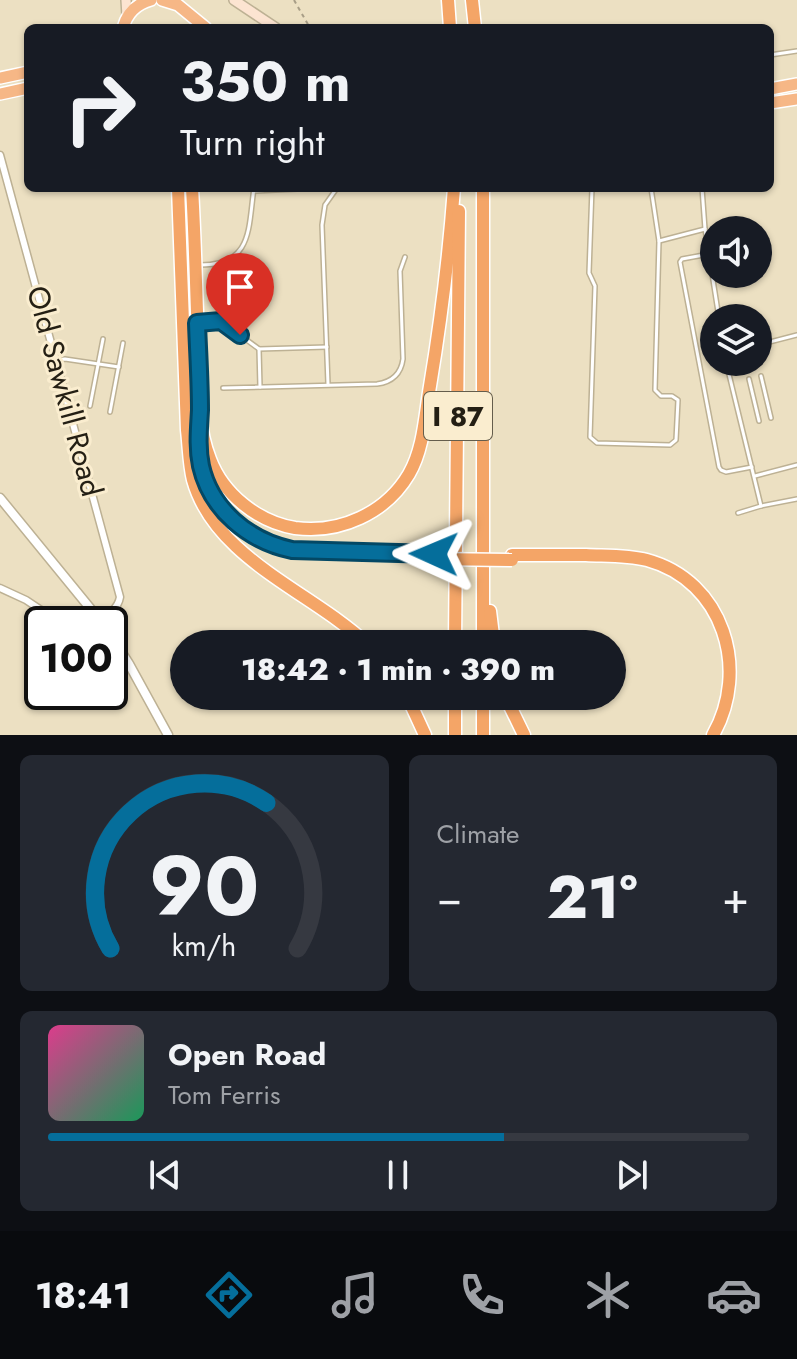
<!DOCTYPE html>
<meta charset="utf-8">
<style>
body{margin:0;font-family:Jost,sans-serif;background:#242831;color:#f1f3f6;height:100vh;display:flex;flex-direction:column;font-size:30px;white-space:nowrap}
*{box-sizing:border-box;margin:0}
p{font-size:26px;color:#9ea1a6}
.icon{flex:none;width:44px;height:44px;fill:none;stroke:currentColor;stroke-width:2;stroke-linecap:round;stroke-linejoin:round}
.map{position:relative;height:735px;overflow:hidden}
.details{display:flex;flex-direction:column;gap:20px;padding:20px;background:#0d0f14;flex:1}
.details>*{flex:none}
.hud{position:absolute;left:24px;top:24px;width:750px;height:168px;border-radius:12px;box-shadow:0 2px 6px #0004;background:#171b24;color:#f1f3f6;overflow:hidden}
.controls{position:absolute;left:700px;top:216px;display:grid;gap:16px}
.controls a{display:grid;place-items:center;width:72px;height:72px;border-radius:50%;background:#171b24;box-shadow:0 2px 6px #0004;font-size:40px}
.speed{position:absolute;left:24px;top:606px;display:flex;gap:16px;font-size:40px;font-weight:700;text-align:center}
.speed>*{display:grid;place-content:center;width:104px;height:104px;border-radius:50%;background:#171b24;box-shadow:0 2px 6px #0004;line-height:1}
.speed .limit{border:4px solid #111;border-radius:12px;background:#fff;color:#111}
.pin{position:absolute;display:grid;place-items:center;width:68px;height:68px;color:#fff;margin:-82px -34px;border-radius:50% 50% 50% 0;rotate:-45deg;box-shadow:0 0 8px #0007}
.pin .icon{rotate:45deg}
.me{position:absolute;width:88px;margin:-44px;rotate:271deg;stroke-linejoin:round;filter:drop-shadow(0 0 6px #0008)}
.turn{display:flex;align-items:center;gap:28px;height:168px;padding:0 24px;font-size:36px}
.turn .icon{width:104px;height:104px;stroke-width:2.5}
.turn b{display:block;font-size:56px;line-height:68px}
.big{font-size:60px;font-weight:800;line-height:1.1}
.details .widget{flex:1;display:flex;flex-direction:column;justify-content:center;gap:12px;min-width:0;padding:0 28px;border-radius:12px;background:#242831}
.details .dial{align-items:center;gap:0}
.dial svg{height:208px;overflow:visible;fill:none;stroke:#363941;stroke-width:7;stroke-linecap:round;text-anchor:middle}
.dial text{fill:#f1f3f6;stroke:none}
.song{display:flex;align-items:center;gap:24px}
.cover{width:96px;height:96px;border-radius:12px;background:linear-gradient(135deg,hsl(330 70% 55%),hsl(150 70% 35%))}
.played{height:8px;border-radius:4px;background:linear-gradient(90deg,#056e9b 65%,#363941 65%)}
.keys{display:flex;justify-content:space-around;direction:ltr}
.heat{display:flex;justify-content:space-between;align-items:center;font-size:44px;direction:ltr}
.details .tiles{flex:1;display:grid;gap:20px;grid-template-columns:1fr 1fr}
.widget:last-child{grid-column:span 2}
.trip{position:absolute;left:170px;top:630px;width:456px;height:80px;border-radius:40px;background:#171b24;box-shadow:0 2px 6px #0004;font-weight:800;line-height:80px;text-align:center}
.dock{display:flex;height:128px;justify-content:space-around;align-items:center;background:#090b0e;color:#9ea1a6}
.dock .icon{width:56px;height:56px}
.dock .current{color:#056e9b}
.dock b{font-size:36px;color:#f1f3f6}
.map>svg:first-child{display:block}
</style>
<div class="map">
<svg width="797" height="735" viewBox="0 0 797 735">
<rect width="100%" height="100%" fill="#ece0c2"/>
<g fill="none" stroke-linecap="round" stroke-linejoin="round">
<defs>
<g id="service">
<path d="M 770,55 L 797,51"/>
<path d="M 592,188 L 589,273 L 595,286 L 590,437 L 597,443 L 670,445 L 676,440 L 678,400 L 672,396 L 661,396 L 655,390 L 659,241 L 651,188"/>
<path d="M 702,188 L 705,229 L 719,318"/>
<path d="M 254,191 L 319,188"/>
<path d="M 659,241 L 705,229"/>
<path d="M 709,254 L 682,259 L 680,262 L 719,467 L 721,470 L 726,472 L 752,467"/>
<path d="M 200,265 C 253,265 248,229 254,188"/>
<path d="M 200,323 L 221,321 L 259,349 L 327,347"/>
<path d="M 758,345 L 797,335"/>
<path d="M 259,349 L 260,387"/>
<path d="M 56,360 L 65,359 L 119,367"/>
<path d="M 726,362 L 761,506 L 738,513"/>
<path d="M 761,376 L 771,418"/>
<path d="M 749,379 L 759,421"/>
<path d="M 328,384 L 322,225 L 325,205 L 337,188"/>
<path d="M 223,388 L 377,384 C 392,382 401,374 403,359 L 400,271 L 405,257"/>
<path d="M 90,406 L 103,339"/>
<path d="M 110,412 L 123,343"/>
<path d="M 755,476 L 797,465"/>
<path d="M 761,506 L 797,499"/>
</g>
<g id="minor">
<path d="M 0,155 L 120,597 C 118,610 105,617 94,624"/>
<path d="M 0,588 L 26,600 L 62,624"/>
</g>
<g id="tertiary">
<path d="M 0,498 L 103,624"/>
<path d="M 110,634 L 129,664 L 168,735"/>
</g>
<g id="secondary">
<path d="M 126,0 L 127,16"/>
<path d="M 234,0 L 276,28"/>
</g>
<g id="trunk">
<path d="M 162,0 L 178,5 L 206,28"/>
<path d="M 123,28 C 127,13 136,4 151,0"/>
<path d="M 0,78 L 28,72"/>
<path d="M 770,89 L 797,84"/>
<path d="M 0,94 L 28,88"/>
<path d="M 770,103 L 797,99"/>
</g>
<g id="motorway">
<path d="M 448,0 L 450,28"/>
<path d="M 472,0 L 475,28"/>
<path d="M 178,188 L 187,430 C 189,447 189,464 193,480 C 215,559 312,592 367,644"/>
<path d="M 192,188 C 195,238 196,289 198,339 C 199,378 195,422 210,459 C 223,494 258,522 295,528 C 340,534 386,513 409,474 C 424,448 425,415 430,386 C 441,320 449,255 454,188"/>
<path d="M 483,188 L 483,644"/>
<path d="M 198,442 C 203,502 240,543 301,551 L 434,554"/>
<path d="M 512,555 C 537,555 561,555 586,555 C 606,556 627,555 647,560 C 724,581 750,670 713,735"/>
<path d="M 490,611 L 494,644"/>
<path d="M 455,644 L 459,211"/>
<path d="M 407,696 L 425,735"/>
<path d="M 505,696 L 524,735"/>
<path d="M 455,735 L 455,696"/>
<path d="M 483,735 L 483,696"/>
</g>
</defs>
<use href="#service" stroke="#bdb194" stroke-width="6"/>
<use href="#minor" stroke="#bdb194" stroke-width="9"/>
<use href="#tertiary" stroke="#bdb194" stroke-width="11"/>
<use href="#secondary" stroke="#bdb194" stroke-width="12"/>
<use href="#trunk" stroke="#fff" stroke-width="14"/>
<use href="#motorway" stroke="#fff" stroke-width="15"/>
<path stroke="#a89e87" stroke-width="2" stroke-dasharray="4 4" stroke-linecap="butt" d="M 294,0 L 310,28"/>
<use href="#service" stroke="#fff" stroke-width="3"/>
<use href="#minor" stroke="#fff" stroke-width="6"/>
<use href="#tertiary" stroke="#fff" stroke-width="8"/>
<use href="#secondary" stroke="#fce4d1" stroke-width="9"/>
<use href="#trunk" stroke="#f6b786" stroke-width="11"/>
<use href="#motorway" stroke="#f4a567" stroke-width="12"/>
<defs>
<path id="motorway-bridge" d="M 433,559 L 512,560"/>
</defs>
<use href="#motorway-bridge" stroke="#fff" stroke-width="15" stroke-linecap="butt"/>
<use href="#motorway-bridge" stroke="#f4a567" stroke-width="12"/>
</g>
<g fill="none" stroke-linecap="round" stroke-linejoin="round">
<defs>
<path id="route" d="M 240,335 L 221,321 L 197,323 C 198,352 200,381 200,410 C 199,429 197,447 201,466 C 211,510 249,541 292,550 L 434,554"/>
</defs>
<use href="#route" stroke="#034865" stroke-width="20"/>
<use href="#route" stroke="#056e9b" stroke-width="14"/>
</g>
<g text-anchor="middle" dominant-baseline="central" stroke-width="6" stroke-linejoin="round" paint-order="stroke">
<rect fill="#faedcf" stroke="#645d4c" stroke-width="2" x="424" y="392" width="68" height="48" rx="6"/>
<g font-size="28" font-weight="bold" fill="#241f14">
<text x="458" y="416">I 87</text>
</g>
<g font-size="30" fill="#241f14" stroke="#faedcf">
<text transform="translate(65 391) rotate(75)">Old Sawkill Road</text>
</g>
</g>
</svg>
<div class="controls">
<a><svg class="icon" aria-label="sound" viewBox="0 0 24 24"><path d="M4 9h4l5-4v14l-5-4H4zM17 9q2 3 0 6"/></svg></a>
<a><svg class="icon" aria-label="layers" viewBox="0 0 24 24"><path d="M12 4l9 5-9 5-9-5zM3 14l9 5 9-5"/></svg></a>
</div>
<div class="speed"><div class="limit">100</div></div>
<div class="pin" style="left:240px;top:335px;background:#d93025"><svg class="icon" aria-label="arrive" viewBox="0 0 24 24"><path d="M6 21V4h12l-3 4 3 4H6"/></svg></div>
<svg class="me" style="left:434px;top:554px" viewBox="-20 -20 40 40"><path d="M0-17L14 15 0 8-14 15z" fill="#056e9b" stroke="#fff" stroke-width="4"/></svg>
<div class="trip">18:42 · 1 min · 390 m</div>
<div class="hud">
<div class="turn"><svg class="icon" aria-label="right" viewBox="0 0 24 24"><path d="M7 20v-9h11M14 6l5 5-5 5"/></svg><div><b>350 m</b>Turn right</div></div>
</div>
</div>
<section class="details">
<div class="tiles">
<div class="widget dial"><svg viewBox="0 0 100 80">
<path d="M14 69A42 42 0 1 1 86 69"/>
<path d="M14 69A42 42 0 0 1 74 13" stroke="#056e9b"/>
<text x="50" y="56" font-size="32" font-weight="700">90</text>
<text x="50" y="72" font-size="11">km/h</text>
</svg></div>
<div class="widget"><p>Climate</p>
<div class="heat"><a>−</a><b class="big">21°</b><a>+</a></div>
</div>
<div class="widget">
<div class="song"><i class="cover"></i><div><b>Open Road</b><p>Tom Ferris</p></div></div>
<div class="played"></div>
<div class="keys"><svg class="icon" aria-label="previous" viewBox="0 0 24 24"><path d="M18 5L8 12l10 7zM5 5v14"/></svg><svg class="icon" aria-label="pause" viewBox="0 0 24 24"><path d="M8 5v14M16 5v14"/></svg><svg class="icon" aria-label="next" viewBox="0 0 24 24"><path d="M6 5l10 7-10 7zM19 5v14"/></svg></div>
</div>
</div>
</section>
<nav class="dock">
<b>18:41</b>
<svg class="icon current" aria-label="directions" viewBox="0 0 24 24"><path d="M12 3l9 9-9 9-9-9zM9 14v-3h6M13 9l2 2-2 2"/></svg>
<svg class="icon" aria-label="music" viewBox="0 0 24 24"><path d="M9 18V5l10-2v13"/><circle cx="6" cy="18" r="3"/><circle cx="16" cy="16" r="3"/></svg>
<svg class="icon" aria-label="phone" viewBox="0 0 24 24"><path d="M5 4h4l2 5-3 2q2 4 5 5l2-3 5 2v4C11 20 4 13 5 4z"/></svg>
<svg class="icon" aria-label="climate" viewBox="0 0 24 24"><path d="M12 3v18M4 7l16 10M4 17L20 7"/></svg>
<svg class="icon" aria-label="car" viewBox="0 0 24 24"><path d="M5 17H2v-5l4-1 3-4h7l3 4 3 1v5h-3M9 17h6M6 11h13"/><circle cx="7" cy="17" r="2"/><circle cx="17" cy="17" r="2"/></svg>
</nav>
